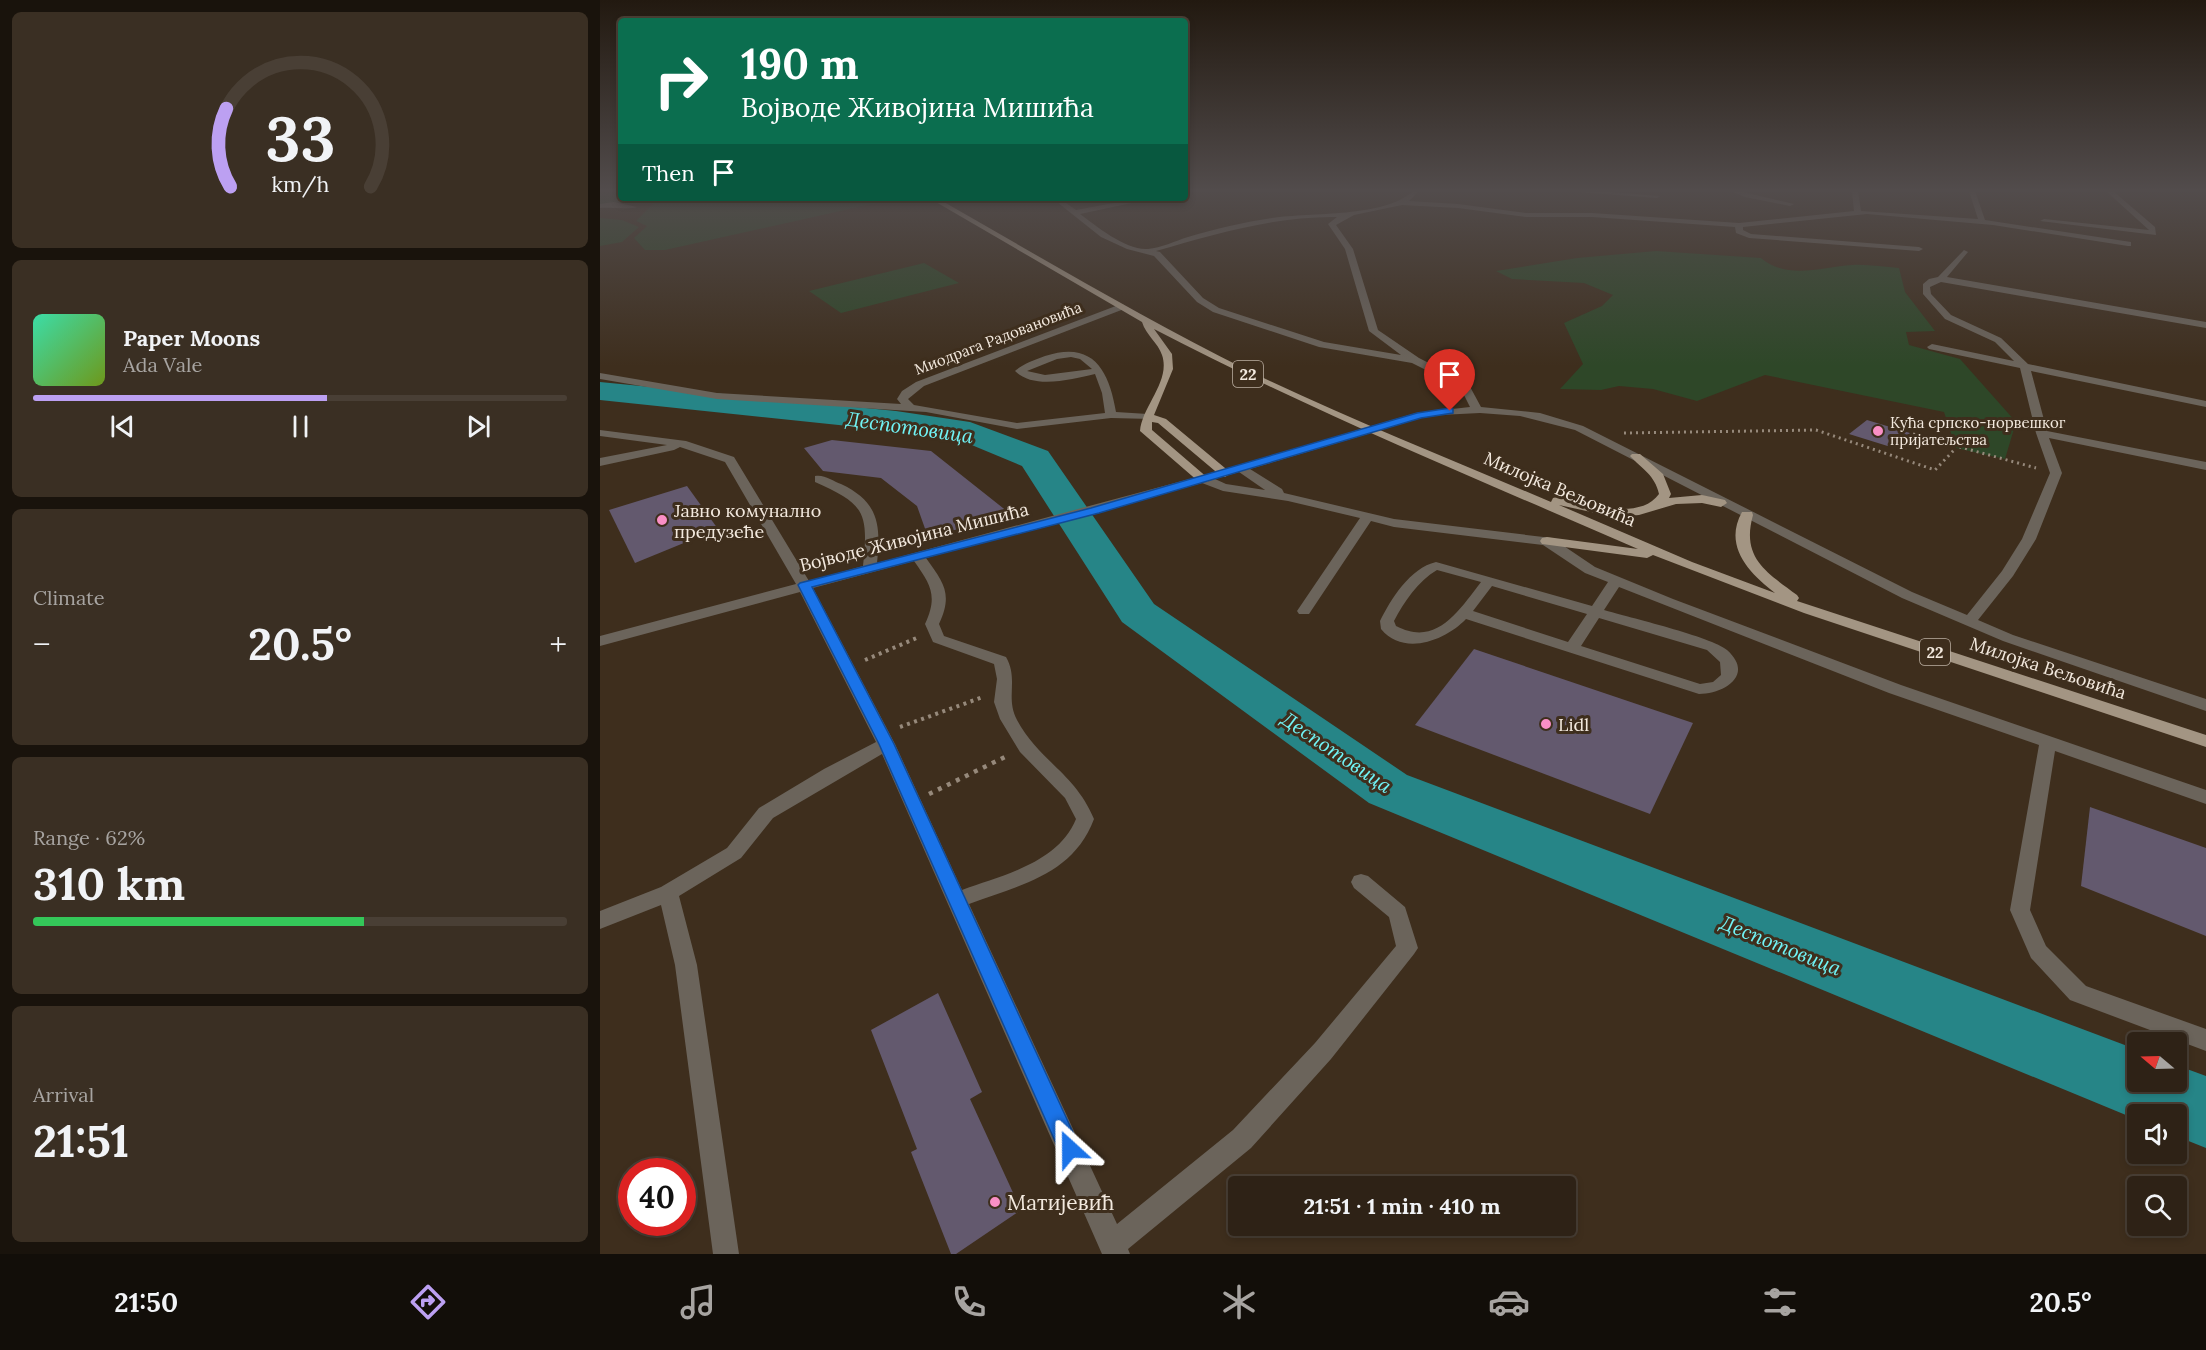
<!DOCTYPE html>
<meta charset="utf-8">
<style>
body{margin:0;font-family:Lora,serif;background:#3a2f23;color:#f1f3f6;height:100vh;display:flex;flex-direction:column;font-size:22px;white-space:nowrap}
*{box-sizing:border-box;margin:0}
p{font-size:20px;color:#a7a4a1}
.icon{flex:none;width:33px;height:33px;fill:none;stroke:currentColor;stroke-width:2;stroke-linecap:round;stroke-linejoin:round}
.map{position:relative;flex:1;overflow:hidden}
.drawer{display:flex;flex-direction:column;gap:12px;padding:12px;background:#19130c;width:600px}
.drawer>*{flex:none}
.guide{position:absolute;left:18px;top:18px;width:570px;height:183px;border-radius:6px;box-shadow:0 3px 9px #0003,0 0 0 2px #493f35;background:#0b6e4f;color:#fff;overflow:hidden}
.needle{width:39px;rotate:289deg}
.tools{position:absolute;left:1527px;top:1032px;display:grid;gap:12px}
.tools a{display:grid;place-items:center;width:60px;height:60px;border-radius:6px;background:#2e2216;box-shadow:0 3px 9px #0003,0 0 0 2px #493f35;font-size:30px}
.speed{position:absolute;left:18px;top:1158px;display:flex;gap:12px;font-size:30px;font-weight:700;text-align:center}
.speed>*{display:grid;place-content:center;width:78px;height:78px;border-radius:50%;background:#2e2216;box-shadow:0 3px 9px #0003,0 0 0 2px #493f35;line-height:1}
.speed .limit{border:9px solid #d22;background:#fff;color:#111}
.pin{position:absolute;display:grid;place-items:center;width:51px;height:51px;color:#fff;margin:-62px -26px;border-radius:50% 50% 50% 0;rotate:-45deg;box-shadow:0 0 6px #0007}
.pin .icon{rotate:45deg}
.me{position:absolute;width:66px;margin:-33px;rotate:336deg;stroke-linejoin:round;filter:drop-shadow(0 0 4px #0008)}
.turn{display:flex;align-items:center;gap:21px;height:126px;padding:0 24px;font-size:27px}
.turn .icon{width:78px;height:78px;stroke-width:2.5}
.turn b{display:block;font-size:42px;line-height:51px}
.then{display:flex;align-items:center;height:57px;padding:0 24px;background:#0003;gap:12px;font-size:22px}
.big{font-size:45px;font-weight:800;line-height:1.1}
.drawer .card{flex:1;display:flex;flex-direction:column;justify-content:center;gap:9px;min-width:0;padding:0 21px;border-radius:9px;background:#3a2f23}
.drawer .dial{align-items:center;gap:0}
.dial svg{height:156px;overflow:visible;fill:none;stroke:#493f35;stroke-width:7;stroke-linecap:round;text-anchor:middle}
.dial text{fill:#f1f3f6;stroke:none}
.song{display:flex;align-items:center;gap:18px}
.cover{width:72px;height:72px;border-radius:9px;background:linear-gradient(135deg,hsl(160 70% 55%),hsl(80 70% 35%))}
.played{height:6px;border-radius:3px;background:linear-gradient(90deg,#bca0f2 55%,#493f35 55%)}
.keys{display:flex;justify-content:space-around;direction:ltr}
.heat{display:flex;justify-content:space-between;align-items:center;font-size:33px;direction:ltr}
.charge{height:9px;border-radius:4px;background:linear-gradient(90deg,#34c759 62%,#493f35 0)}
.trip{position:absolute;left:628px;top:1176px;width:348px;height:60px;border-radius:6px;background:#2e2216;box-shadow:0 3px 9px #0003,0 0 0 2px #493f35;font-weight:800;line-height:60px;text-align:center}
.tabs{display:flex;height:96px;justify-content:space-around;align-items:center;background:#120e09;color:#a7a4a1}
.tabs .icon{width:42px;height:42px}
.tabs .on{color:#bca0f2}
.tabs b{font-size:27px;color:#f1f3f6}
main{display:flex;flex:1;min-height:0}
.map>svg:first-child{display:block}
</style>
<main>
<section class="drawer">
<div class="card dial"><svg viewBox="0 0 100 80">
<path d="M14 69A42 42 0 1 1 86 69"/>
<path d="M14 69A42 42 0 0 1 12 29" stroke="#bca0f2"/>
<text x="50" y="56" font-size="32" font-weight="700">33</text>
<text x="50" y="72" font-size="11">km/h</text>
</svg></div>
<div class="card">
<div class="song"><i class="cover"></i><div><b>Paper Moons</b><p>Ada Vale</p></div></div>
<div class="played"></div>
<div class="keys"><svg class="icon" aria-label="previous" viewBox="0 0 24 24"><path d="M18 5L8 12l10 7zM5 5v14"/></svg><svg class="icon" aria-label="pause" viewBox="0 0 24 24"><path d="M8 5v14M16 5v14"/></svg><svg class="icon" aria-label="next" viewBox="0 0 24 24"><path d="M6 5l10 7-10 7zM19 5v14"/></svg></div>
</div>
<div class="card"><p>Climate</p>
<div class="heat"><a>−</a><b class="big">20.5°</b><a>+</a></div>
</div>
<div class="card"><p>Range · 62%</p><b class="big">310 km</b><div class="charge"></div></div>
<div class="card"><p>Arrival</p><b class="big">21:51</b></div>
</section>
<div class="map">
<svg width="1606" height="1254" viewBox="0 0 1606 1254">
<rect width="100%" height="100%" fill="#3e2e1d"/>
<g fill="#2e4728">
<path d="M 0,191 L 21,191 L 21,198 L 49,198 L 0,205 Z"/>
<path d="M 76,198 L 287,198 L 290,200 L 65,250 L 45,250 L 34,238 L 47,226 L 36,221 L 56,201 Z"/>
<path d="M 0,218 L 22,220 L 39,227 L 22,242 L 0,246 Z"/>
<path d="M 1056,251 L 1161,258 C 1187,280 1222,267 1252,265 C 1267,264 1284,267 1299,268 L 1305,292 L 1335,331 L 1306,332 L 1309,345 L 1360,359 L 1416,422 L 1405,459 L 1356,448 L 1344,412 L 1165,375 L 1097,401 L 1053,389 L 1019,386 L 1001,390 L 960,389 L 983,364 L 964,323 L 1002,306 L 1013,295 L 984,283 L 912,279 L 896,271 L 977,258 Z"/>
<path d="M 324,263 L 359,283 L 241,313 L 209,291 Z"/>
</g>
<g fill="none" stroke-linecap="round" stroke-linejoin="round">
<path fill="#268587" fill-rule="evenodd" d="M 0,382 L 296,411 L 370,422 L 448,451 L 554,604 L 807,775 L 1538,1050 L 1538,1082 L 1576,1082 L 1576,1065 L 1606,1076 L 1606,1148 L 1576,1136 L 1576,1114 L 1538,1114 L 1538,1120 L 769,803 L 522,622 L 422,466 L 362,441 L 296,431 L 0,400 Z"/>
</g>
<g fill="#63596e">
<path d="M 1267,420 L 1310,433 L 1294,448 L 1249,434 Z"/>
<path d="M 232,440 L 331,451 L 408,512 L 381,523 L 328,537 L 317,506 L 281,478 L 223,471 L 204,448 Z"/>
<path d="M 87,486 L 118,529 L 35,563 L 9,510 Z"/>
<path d="M 874,649 L 1093,723 L 1050,814 L 815,725 Z"/>
<path d="M 1490,807 L 1606,848 L 1606,936 L 1481,886 Z"/>
<path d="M 338,993 L 382,1092 L 370,1099 L 421,1210 L 356,1254 L 351,1254 L 311,1152 L 317,1149 L 271,1030 Z"/>
</g>
<g fill="none" stroke-linecap="round" stroke-linejoin="round">
<g stroke="#96897b" stroke-width="3" stroke-dasharray="2 4" stroke-linecap="butt">
<path d="M 1024,433 L 1216,430 L 1335,470 L 1356,448"/>
<path d="M 1313,434 L 1436,468"/>
</g>
<g stroke="#96897b" stroke-width="4" stroke-dasharray="3 4.5" stroke-linecap="butt">
<path d="M 265,660 L 319,637"/>
<path d="M 300,727 L 383,697"/>
</g>
<path stroke="#96897b" stroke-width="4.5" stroke-dasharray="4 6" stroke-linecap="butt" d="M 329,794 L 409,755"/>
<g fill="#6b645b" fill-rule="evenodd">
<path d="M 585,191 L 593,191 L 585,194 Z"/>
<path d="M 813,191 L 819,191 L 809,201 L 858,204 L 926,213 L 992,213 L 1139,223 L 1254,211 L 1252,191 L 1258,191 L 1261,211 L 1378,219 L 1369,191 L 1375,191 L 1385,220 L 1531,242 L 1531,246 L 1528,246 L 1393,225 L 1267,214 L 1143,227 L 1143,230 L 1151,234 L 1319,247 L 1323,249 L 1319,251 L 1149,238 L 1136,233 L 1135,227 L 992,217 L 926,217 L 858,208 L 802,205 L 754,215 L 736,225 L 753,249 L 778,330 L 819,358 L 868,383 L 881,407 L 940,413 L 983,426 L 1312,592 L 1367,615 L 1402,571 L 1422,539 L 1450,473 L 1436,433 L 1420,368 L 1329,349 L 1327,347 L 1332,344 L 1414,361 L 1395,342 L 1345,319 L 1323,294 L 1323,284 L 1329,279 L 1338,277 L 1364,250 L 1368,252 L 1347,277 L 1606,322 L 1606,328 L 1341,282 L 1330,287 L 1331,294 L 1351,315 L 1401,338 L 1428,364 L 1606,401 L 1606,407 L 1431,371 L 1447,431 L 1606,462 L 1606,470 L 1449,438 L 1462,473 L 1436,539 L 1413,576 L 1378,620 L 1413,635 L 1606,699 L 1606,711 L 1403,641 L 1302,598 L 975,430 L 920,416 L 880,413 L 840,415 L 821,418 L 650,469 L 682,489 L 684,493 L 794,519 L 952,538 L 995,567 L 1073,599 L 1301,685 L 1606,790 L 1606,804 L 1455,751 L 1430,910 L 1446,946 L 1486,986 L 1606,1029 L 1606,1051 L 1470,1000 L 1431,958 L 1410,910 L 1439,745 L 1289,693 L 1019,587 L 1004,610 C 1028,617 1112,637 1127,650 C 1155,675 1124,694 1099,694 L 866,619 C 846,640 804,657 781,629 L 780,621 C 791,599 810,568 836,562 L 992,606 L 1008,582 L 985,573 L 943,545 L 794,527 L 771,521 L 709,614 L 699,614 L 697,611 L 760,518 L 688,501 L 623,491 L 602,483 L 326,558 C 344,583 353,594 339,624 L 344,636 L 406,657 C 419,680 405,697 417,720 C 439,761 475,773 494,819 C 473,875 420,885 369,904 L 517,1224 L 633,1130 L 715,1043 L 796,946 L 789,917 L 754,888 L 751,882 L 754,876 L 761,874 L 768,876 L 805,907 L 818,948 L 814,954 L 731,1059 L 651,1148 L 528,1249 L 530,1254 L 502,1254 L 282,754 L 173,818 L 141,858 L 79,896 L 97,965 L 139,1254 L 113,1254 L 75,965 L 61,905 L 0,929 L 0,911 L 61,887 L 127,848 L 159,808 L 224,769 L 276,742 L 200,592 L 0,646 L 0,636 L 196,584 L 125,462 L 80,447 L 74,450 L 0,466 L 0,458 L 67,445 L 0,436 L 0,430 L 86,441 L 134,457 L 209,581 L 263,566 C 269,511 264,504 215,482 L 215,476 C 224,474 233,481 241,484 C 279,502 281,525 277,563 L 612,473 L 816,413 L 870,407 L 860,387 L 812,363 L 719,347 L 613,312 L 597,302 L 554,256 L 527,249 L 501,237 L 452,198 L 459,198 L 476,210 L 541,198 L 555,198 L 480,214 C 496,226 527,251 548,249 C 561,248 575,241 588,237 C 615,229 644,222 672,218 C 711,212 784,218 813,191 ZM 737,217 L 728,224 L 745,249 L 769,331 L 801,355 L 724,342 L 619,308 L 603,298 L 560,252 L 556,251 C 615,234 675,216 737,217 ZM 639,472 L 665,490 L 626,484 L 615,479 ZM 314,561 C 331,585 338,596 325,624 L 333,642 L 394,664 L 397,679 L 394,702 L 400,719 L 420,752 L 465,798 L 476,819 C 458,863 403,875 362,890 L 295,744 L 213,588 ZM 837,570 L 881,582 C 858,612 836,647 796,626 L 794,621 C 804,602 818,581 837,570 ZM 892,586 L 987,614 L 968,642 L 873,611 ZM 999,618 L 1107,650 L 1120,662 L 1121,675 L 1113,682 L 1100,684 L 981,646 Z"/>
<path d="M 965,191 L 997,191 L 1060,196 L 1057,198 Z"/>
<path d="M 1131,191 L 1139,191 L 1194,204 L 1190,206 L 1145,197 Z"/>
<path d="M 1506,191 L 1513,191 L 1555,227 L 1556,235 L 1440,221 L 1444,219 L 1549,230 Z"/>
<path d="M 14,202 L 37,207 C 29,210 11,207 0,208 L 0,204 Z"/>
<path d="M 521,304 L 524,305 L 524,309 L 324,386 L 308,399 L 314,405 L 417,423 L 505,413 L 502,393 L 495,374 C 472,379 434,390 415,371 C 423,364 434,360 445,356 C 493,340 509,370 516,412 L 548,414 L 554,417 L 552,419 L 511,418 L 417,429 L 326,412 L 117,399 L 0,379 L 0,373 L 117,393 L 301,404 L 297,399 L 302,391 L 316,382 ZM 471,357 L 480,359 L 492,369 L 445,375 L 427,371 L 457,359 Z"/>
</g>
<path fill="#a39583" fill-rule="evenodd" d="M 329,198 L 337,198 C 440,257 541,317 647,370 C 746,418 850,459 951,502 L 953,498 L 957,497 C 985,503 1039,522 1059,494 C 1055,475 1042,469 1030,456 L 1032,454 L 1040,454 L 1063,474 L 1071,494 L 1069,498 L 1102,495 L 1125,500 L 1127,503 L 1121,507 L 1102,503 L 1076,504 L 1039,515 L 1014,517 L 959,505 L 1092,562 L 1175,593 C 1149,573 1123,546 1142,512 L 1152,512 L 1153,515 C 1141,558 1166,572 1197,595 L 1199,598 L 1197,601 L 1606,735 L 1606,747 L 1204,613 L 1053,555 L 1047,558 L 942,544 L 940,541 L 942,538 L 947,537 L 1038,549 C 875,478 711,411 554,329 L 572,354 L 573,369 L 554,415 L 566,419 L 631,473 L 625,477 L 621,476 L 558,423 L 552,422 L 552,430 L 609,479 L 607,482 L 599,482 L 540,431 C 542,406 571,381 562,355 C 558,343 546,335 542,322 Z"/>
</g>
<linearGradient id="sky" x2="0" y2="1"><stop stop-color="#221910"/><stop offset="0.52" stop-color="#524c4c"/><stop offset="1" stop-color="#524c4c" stop-opacity="0"/></linearGradient>
<rect width="1606" height="366" fill="url(#sky)"/>
<path fill="#1a73e8" stroke="#114b97" stroke-width="1.5" d="M 850,408 L 853,409 L 853,413 L 821,418 L 499,513 L 212,587 L 294,744 L 477,1141 L 481,1149 L 477,1157 L 470,1160 L 462,1157 L 279,744 L 198,585 L 200,583 L 491,508 L 817,413 Z"/>
<g fill="#fa8fc6" stroke="#3e2e1d" stroke-width="2">
<circle cx="1278" cy="431" r="6"/>
<circle cx="62" cy="520" r="6"/>
<circle cx="946" cy="724" r="6"/>
<circle cx="395" cy="1202" r="6"/>
</g>
<g text-anchor="middle" dominant-baseline="central" stroke-width="6" stroke-linejoin="round" paint-order="stroke">
<g font-size="15" fill="#f3e9de" stroke="#3e2e1d">
<text transform="translate(398 338) rotate(-21)">Миодрага Радовановића</text>
</g>
<g font-size="15" fill="#f3e9de" stroke="#3e2e1d" text-anchor="start">
<text x="1290" y="422">Кућа српско-норвешког<tspan x="1290" dy="17">пријатељства</tspan></text>
</g>
<g fill="#3e2e1d" stroke="#bdb1a4" stroke-width="1.5">
<rect x="633" y="361" width="30" height="26" rx="4.5"/>
<rect x="1320" y="639" width="30" height="26" rx="4.5"/>
</g>
<g font-size="16" font-weight="bold" fill="#f3e9de">
<text x="648" y="374">22</text>
<text x="1335" y="652">22</text>
</g>
<g font-size="18" fill="#f3e9de" stroke="#3e2e1d">
<text transform="translate(960 489) rotate(23)">Милојка Вељовића</text>
<text transform="translate(314 537) rotate(-14)">Војводе Живојина Мишића</text>
<text transform="translate(1448 668) rotate(18)">Милојка Вељовића</text>
</g>
<g font-size="18" fill="#f3e9de" stroke="#3e2e1d" text-anchor="start">
<text x="74" y="510">Јавно комунално<tspan x="74" dy="21">предузеће</tspan></text>
<text x="958" y="724">Lidl</text>
</g>
<g font-size="20" font-style="italic" fill="#71f4f6" stroke="#3e2e1d">
<text transform="translate(310 427) rotate(8)">Деспотовица</text>
<text transform="translate(737 752) rotate(34)">Деспотовица</text>
<text transform="translate(1181 945) rotate(22)">Деспотовица</text>
</g>
<g font-size="21" fill="#f3e9de" stroke="#3e2e1d" text-anchor="start">
<text x="407" y="1202">Матијевић</text>
</g>
</g>
</svg>
<div class="tools">
<a><svg class="needle" viewBox="-14 -14 28 28"><path d="M0-13l5 13h-10z" fill="#e53935"/><path d="M0 13l5-13h-10z" fill="#a7a4a1"/></svg></a>
<a><svg class="icon" aria-label="sound" viewBox="0 0 24 24"><path d="M4 9h4l5-4v14l-5-4H4zM17 9q2 3 0 6"/></svg></a>
<a><svg class="icon" aria-label="search" viewBox="0 0 24 24"><circle cx="10" cy="10" r="6"/><path d="M15 15l6 6"/></svg></a>
</div>
<div class="speed"><div class="limit">40</div></div>
<div class="pin" style="left:850px;top:411px;background:#d93025"><svg class="icon" aria-label="arrive" viewBox="0 0 24 24"><path d="M6 21V4h12l-3 4 3 4H6"/></svg></div>
<svg class="me" style="left:470px;top:1149px" viewBox="-20 -20 40 40"><path d="M0-17L14 15 0 8-14 15z" fill="#1a73e8" stroke="#fff" stroke-width="4"/></svg>
<div class="trip">21:51 · 1 min · 410 m</div>
<div class="guide">
<div class="turn"><svg class="icon" aria-label="right" viewBox="0 0 24 24"><path d="M7 20v-9h11M14 6l5 5-5 5"/></svg><div><b>190 m</b>Војводе Живојина Мишића</div></div>
<div class="then">Then<svg class="icon" aria-label="arrive" viewBox="0 0 24 24"><path d="M6 21V4h12l-3 4 3 4H6"/></svg></div>
</div>
</div>
</main>
<nav class="tabs">
<b>21:50</b>
<svg class="icon on" aria-label="directions" viewBox="0 0 24 24"><path d="M12 3l9 9-9 9-9-9zM9 14v-3h6M13 9l2 2-2 2"/></svg>
<svg class="icon" aria-label="music" viewBox="0 0 24 24"><path d="M9 18V5l10-2v13"/><circle cx="6" cy="18" r="3"/><circle cx="16" cy="16" r="3"/></svg>
<svg class="icon" aria-label="phone" viewBox="0 0 24 24"><path d="M5 4h4l2 5-3 2q2 4 5 5l2-3 5 2v4C11 20 4 13 5 4z"/></svg>
<svg class="icon" aria-label="climate" viewBox="0 0 24 24"><path d="M12 3v18M4 7l16 10M4 17L20 7"/></svg>
<svg class="icon" aria-label="car" viewBox="0 0 24 24"><path d="M5 17H2v-5l4-1 3-4h7l3 4 3 1v5h-3M9 17h6M6 11h13"/><circle cx="7" cy="17" r="2"/><circle cx="17" cy="17" r="2"/></svg>
<svg class="icon" aria-label="filters" viewBox="0 0 24 24"><path d="M4 7h16M4 17h16"/><circle cx="9" cy="7" r="2"/><circle cx="15" cy="17" r="2"/></svg>
<b>20.5°</b>
</nav>
